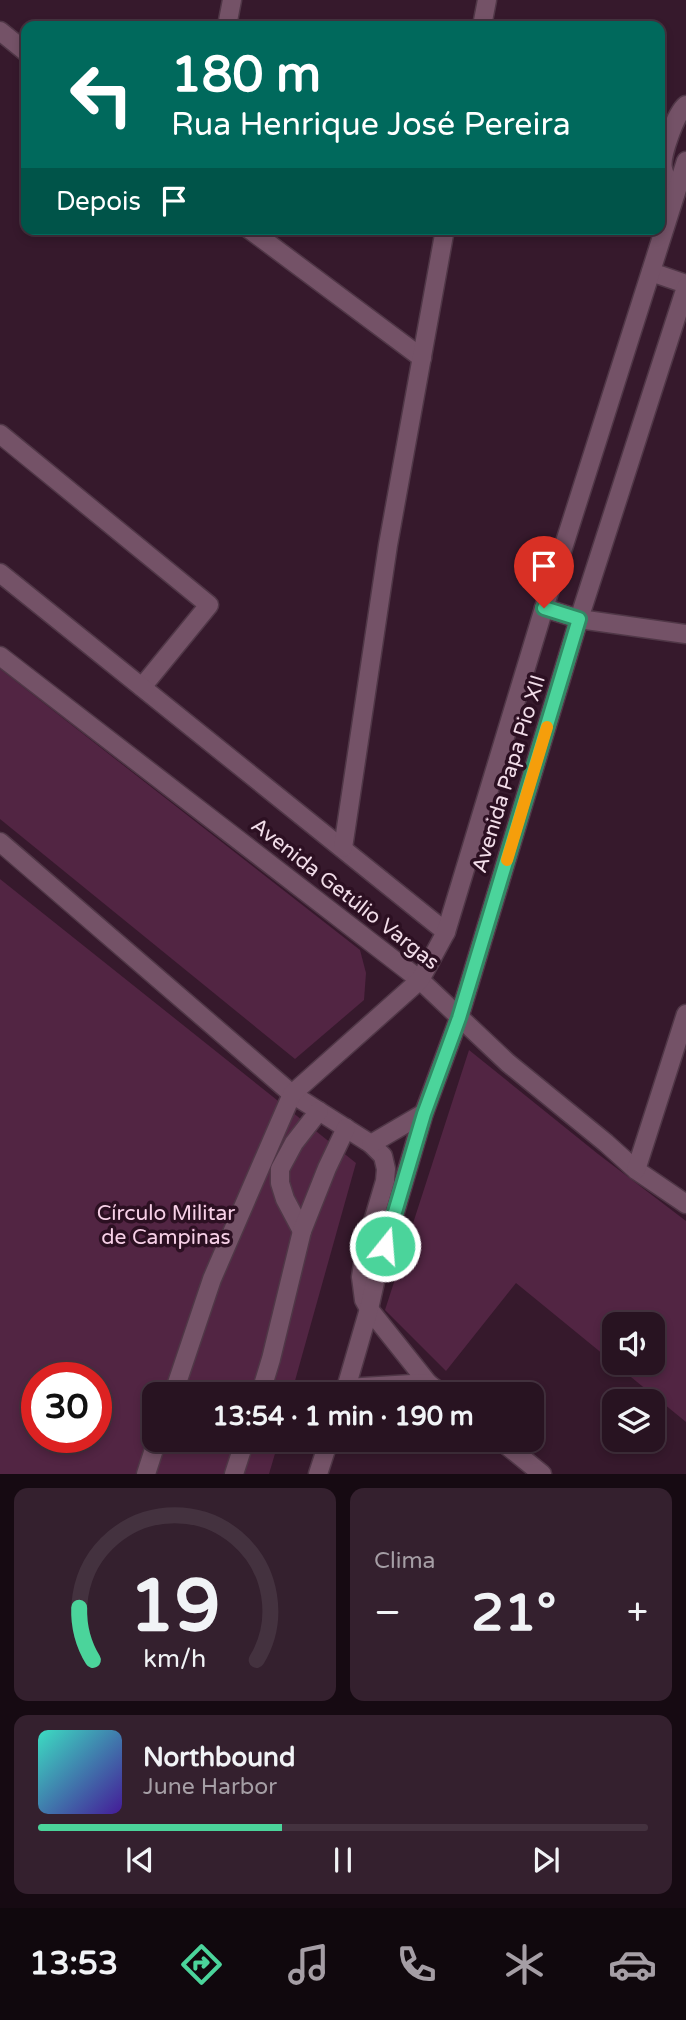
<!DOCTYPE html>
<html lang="pt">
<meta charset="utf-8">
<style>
body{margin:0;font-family:"Varela Round",sans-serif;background:#34202e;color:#f1f3f6;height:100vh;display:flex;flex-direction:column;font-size:26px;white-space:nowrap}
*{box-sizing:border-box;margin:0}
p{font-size:23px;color:#a59ea5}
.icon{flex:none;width:38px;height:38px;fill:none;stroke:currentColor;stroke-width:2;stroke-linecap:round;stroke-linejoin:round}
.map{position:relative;height:1474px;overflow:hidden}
.panel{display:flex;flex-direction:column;gap:14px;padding:14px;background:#160a12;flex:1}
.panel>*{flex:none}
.hud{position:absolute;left:21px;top:21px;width:644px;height:214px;border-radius:14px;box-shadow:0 4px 10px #0003,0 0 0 2px #44323f;background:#00695c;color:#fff;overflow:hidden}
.controls{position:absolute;left:602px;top:1312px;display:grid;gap:14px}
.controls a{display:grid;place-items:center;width:63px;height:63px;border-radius:14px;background:#281321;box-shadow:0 4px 10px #0003,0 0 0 2px #44323f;font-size:35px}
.speed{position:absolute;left:21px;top:1362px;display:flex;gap:14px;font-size:35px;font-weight:700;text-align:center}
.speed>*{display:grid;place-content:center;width:91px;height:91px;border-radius:50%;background:#281321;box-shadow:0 4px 10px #0003,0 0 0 2px #44323f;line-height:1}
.speed .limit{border:10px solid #d22;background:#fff;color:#111}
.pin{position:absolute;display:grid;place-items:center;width:60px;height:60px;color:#fff;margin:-72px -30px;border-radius:50% 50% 50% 0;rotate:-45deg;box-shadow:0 0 7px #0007}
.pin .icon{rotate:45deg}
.me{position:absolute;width:77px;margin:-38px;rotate:17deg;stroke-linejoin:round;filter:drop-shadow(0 0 5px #0008)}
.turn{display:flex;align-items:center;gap:24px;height:147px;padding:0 35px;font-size:32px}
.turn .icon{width:91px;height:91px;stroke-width:2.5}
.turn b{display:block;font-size:49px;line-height:60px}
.then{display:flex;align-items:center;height:66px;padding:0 35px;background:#0003;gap:14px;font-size:26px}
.big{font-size:52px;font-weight:700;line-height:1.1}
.panel .tile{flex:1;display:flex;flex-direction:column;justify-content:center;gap:10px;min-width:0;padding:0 24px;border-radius:14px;background:#34202e}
.panel .dial{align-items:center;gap:0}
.dial svg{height:182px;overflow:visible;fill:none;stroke:#44323f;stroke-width:7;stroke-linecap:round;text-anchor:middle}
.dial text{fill:#f1f3f6;stroke:none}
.song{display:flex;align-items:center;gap:21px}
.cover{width:84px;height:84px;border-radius:10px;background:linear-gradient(135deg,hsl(170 70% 55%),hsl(260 70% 35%))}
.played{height:7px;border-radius:4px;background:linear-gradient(90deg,#4bd49b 40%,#44323f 40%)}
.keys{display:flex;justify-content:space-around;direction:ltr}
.heat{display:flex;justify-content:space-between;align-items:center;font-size:38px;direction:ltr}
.panel .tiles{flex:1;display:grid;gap:14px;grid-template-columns:1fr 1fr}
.tile:last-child{grid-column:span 2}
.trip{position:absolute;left:142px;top:1382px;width:402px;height:70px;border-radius:14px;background:#281321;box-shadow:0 4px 10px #0003,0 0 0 2px #44323f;font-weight:700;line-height:70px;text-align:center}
.menu{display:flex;height:112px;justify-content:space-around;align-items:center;background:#10080d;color:#a59ea5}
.menu .icon{width:49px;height:49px}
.menu .current{color:#4bd49b}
.menu b{font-size:32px;color:#f1f3f6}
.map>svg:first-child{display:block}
</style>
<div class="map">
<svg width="686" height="1474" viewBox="0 0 686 1474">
<rect width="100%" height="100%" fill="#36192c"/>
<g fill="#522543" fill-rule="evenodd">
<path d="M 0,669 L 360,950 L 366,973 L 364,1000 L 295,1059 L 0,819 Z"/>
<path d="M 0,879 L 356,1163 L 291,1395 L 154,1395 L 154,1440 L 279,1440 L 269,1474 L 0,1474 ZM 37,1377 L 96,1377 L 96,1437 L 37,1437 Z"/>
<path d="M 469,1050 L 598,1154 L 686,1221 L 686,1422 L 516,1283 L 446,1371 L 385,1310 ZM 614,1325 L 653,1325 L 653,1363 L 614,1363 Z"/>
</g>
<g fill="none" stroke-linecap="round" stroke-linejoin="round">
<defs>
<g id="minor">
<path d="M 227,26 L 232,0"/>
<path d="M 482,26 L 487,0"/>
<path d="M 0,31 L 26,52"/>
<path d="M 675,195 C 671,187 665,178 663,169 C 660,156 676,113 686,105"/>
<path d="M 249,229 L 422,358"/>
<path d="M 651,272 L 686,284"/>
<path d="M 0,434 L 209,605 L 142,687"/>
<path d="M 0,573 L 446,932"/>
<path d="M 544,608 L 579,619 L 686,634"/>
<path d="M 0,656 L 420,980 L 508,1063 L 606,1143 L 636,1170 L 686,1204"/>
<path d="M 0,842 L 292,1094 L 371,1144 L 383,1156 L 386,1169 L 385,1181 L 366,1245 L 361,1277 L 364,1300 L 369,1309 L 428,1383 L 443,1395"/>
<path d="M 343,848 L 388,545 L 445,229"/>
<path d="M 371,1144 L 424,1113"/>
<path d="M 636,1170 L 686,1014"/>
<path d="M 302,1231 L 285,1199 L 280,1183 L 280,1169 L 294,1143 L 319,1111"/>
<path d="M 346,1388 L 428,1383"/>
<path d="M 173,1395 L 212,1279 L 292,1094 L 420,980 L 446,932 L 544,608 L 686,161"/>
<path d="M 260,1395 L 271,1359 L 302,1231 L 327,1168 L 346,1128"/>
<path d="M 344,1395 L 369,1309 L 377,1273 L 424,1113 L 459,1018 L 579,619 L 686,287"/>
<path d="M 500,1440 L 542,1474"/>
<path d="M 146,1474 L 157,1440"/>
<path d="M 234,1474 L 245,1440"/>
<path d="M 318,1474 L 329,1440"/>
</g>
</defs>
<use href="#minor" stroke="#503747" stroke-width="21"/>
<use href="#minor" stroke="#745267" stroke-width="18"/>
</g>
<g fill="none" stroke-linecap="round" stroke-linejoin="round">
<defs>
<path id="route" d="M 385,1246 L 424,1114 L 459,1018 L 579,619 L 544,608"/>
</defs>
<use href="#route" stroke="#318a65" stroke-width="18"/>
<use href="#route" stroke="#4bd49b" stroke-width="12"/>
<path stroke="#f59e0b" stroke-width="12" d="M 507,860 L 547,727"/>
</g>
<g text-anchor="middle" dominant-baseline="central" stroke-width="7" stroke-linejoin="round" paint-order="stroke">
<g font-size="21" fill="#f2dde9" stroke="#2c1022">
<text transform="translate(509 774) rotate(-73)">Avenida Papa Pio XII</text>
<text transform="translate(345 894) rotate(38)">Avenida Getúlio Vargas</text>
</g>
<g font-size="21" fill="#f7d0e7" stroke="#2c1022">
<text x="166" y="1213">Círculo Militar<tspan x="166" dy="24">de Campinas</tspan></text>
</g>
</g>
</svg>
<div class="controls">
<a><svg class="icon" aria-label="sound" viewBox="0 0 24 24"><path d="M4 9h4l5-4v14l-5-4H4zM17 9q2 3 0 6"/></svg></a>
<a><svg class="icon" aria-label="layers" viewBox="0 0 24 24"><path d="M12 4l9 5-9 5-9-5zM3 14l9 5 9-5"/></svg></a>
</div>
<div class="speed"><div class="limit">30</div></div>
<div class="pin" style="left:544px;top:608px;background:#d93025"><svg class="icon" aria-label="arrive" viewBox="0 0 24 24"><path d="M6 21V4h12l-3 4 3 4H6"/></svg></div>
<svg class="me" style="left:385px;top:1246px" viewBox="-20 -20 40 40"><circle r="17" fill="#4bd49b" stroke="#fff" stroke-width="3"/><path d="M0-11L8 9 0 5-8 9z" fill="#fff"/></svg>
<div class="trip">13:54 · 1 min · 190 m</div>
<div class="hud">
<div class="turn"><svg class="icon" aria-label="left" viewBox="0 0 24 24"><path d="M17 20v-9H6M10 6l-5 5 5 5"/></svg><div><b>180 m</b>Rua Henrique José Pereira</div></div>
<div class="then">Depois<svg class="icon" aria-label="arrive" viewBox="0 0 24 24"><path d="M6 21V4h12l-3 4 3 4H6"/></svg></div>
</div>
</div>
<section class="panel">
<div class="tiles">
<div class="tile dial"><svg viewBox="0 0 100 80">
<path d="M14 69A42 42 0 1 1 86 69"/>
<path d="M14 69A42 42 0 0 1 8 46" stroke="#4bd49b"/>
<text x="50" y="56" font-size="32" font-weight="700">19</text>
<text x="50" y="72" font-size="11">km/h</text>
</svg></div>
<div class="tile"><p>Clima</p>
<div class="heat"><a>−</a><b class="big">21°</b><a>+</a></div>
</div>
<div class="tile">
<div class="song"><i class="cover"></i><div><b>Northbound</b><p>June Harbor</p></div></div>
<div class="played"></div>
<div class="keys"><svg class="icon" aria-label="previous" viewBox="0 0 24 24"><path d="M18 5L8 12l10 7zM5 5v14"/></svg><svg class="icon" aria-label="pause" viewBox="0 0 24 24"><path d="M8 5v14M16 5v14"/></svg><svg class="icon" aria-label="next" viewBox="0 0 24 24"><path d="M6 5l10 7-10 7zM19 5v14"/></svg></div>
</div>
</div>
</section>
<nav class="menu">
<b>13:53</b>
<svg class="icon current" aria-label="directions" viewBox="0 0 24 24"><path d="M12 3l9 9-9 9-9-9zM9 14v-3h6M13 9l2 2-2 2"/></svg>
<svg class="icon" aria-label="music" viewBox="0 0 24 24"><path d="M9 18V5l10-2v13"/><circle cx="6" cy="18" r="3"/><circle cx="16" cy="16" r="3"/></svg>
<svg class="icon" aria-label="phone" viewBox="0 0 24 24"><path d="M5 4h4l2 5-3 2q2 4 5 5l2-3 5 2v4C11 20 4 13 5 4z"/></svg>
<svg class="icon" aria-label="climate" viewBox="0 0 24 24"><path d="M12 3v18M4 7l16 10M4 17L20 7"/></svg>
<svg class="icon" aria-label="car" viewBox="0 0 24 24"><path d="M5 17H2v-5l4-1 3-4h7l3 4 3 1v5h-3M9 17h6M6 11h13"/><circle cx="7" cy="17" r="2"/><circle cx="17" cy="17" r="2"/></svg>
</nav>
